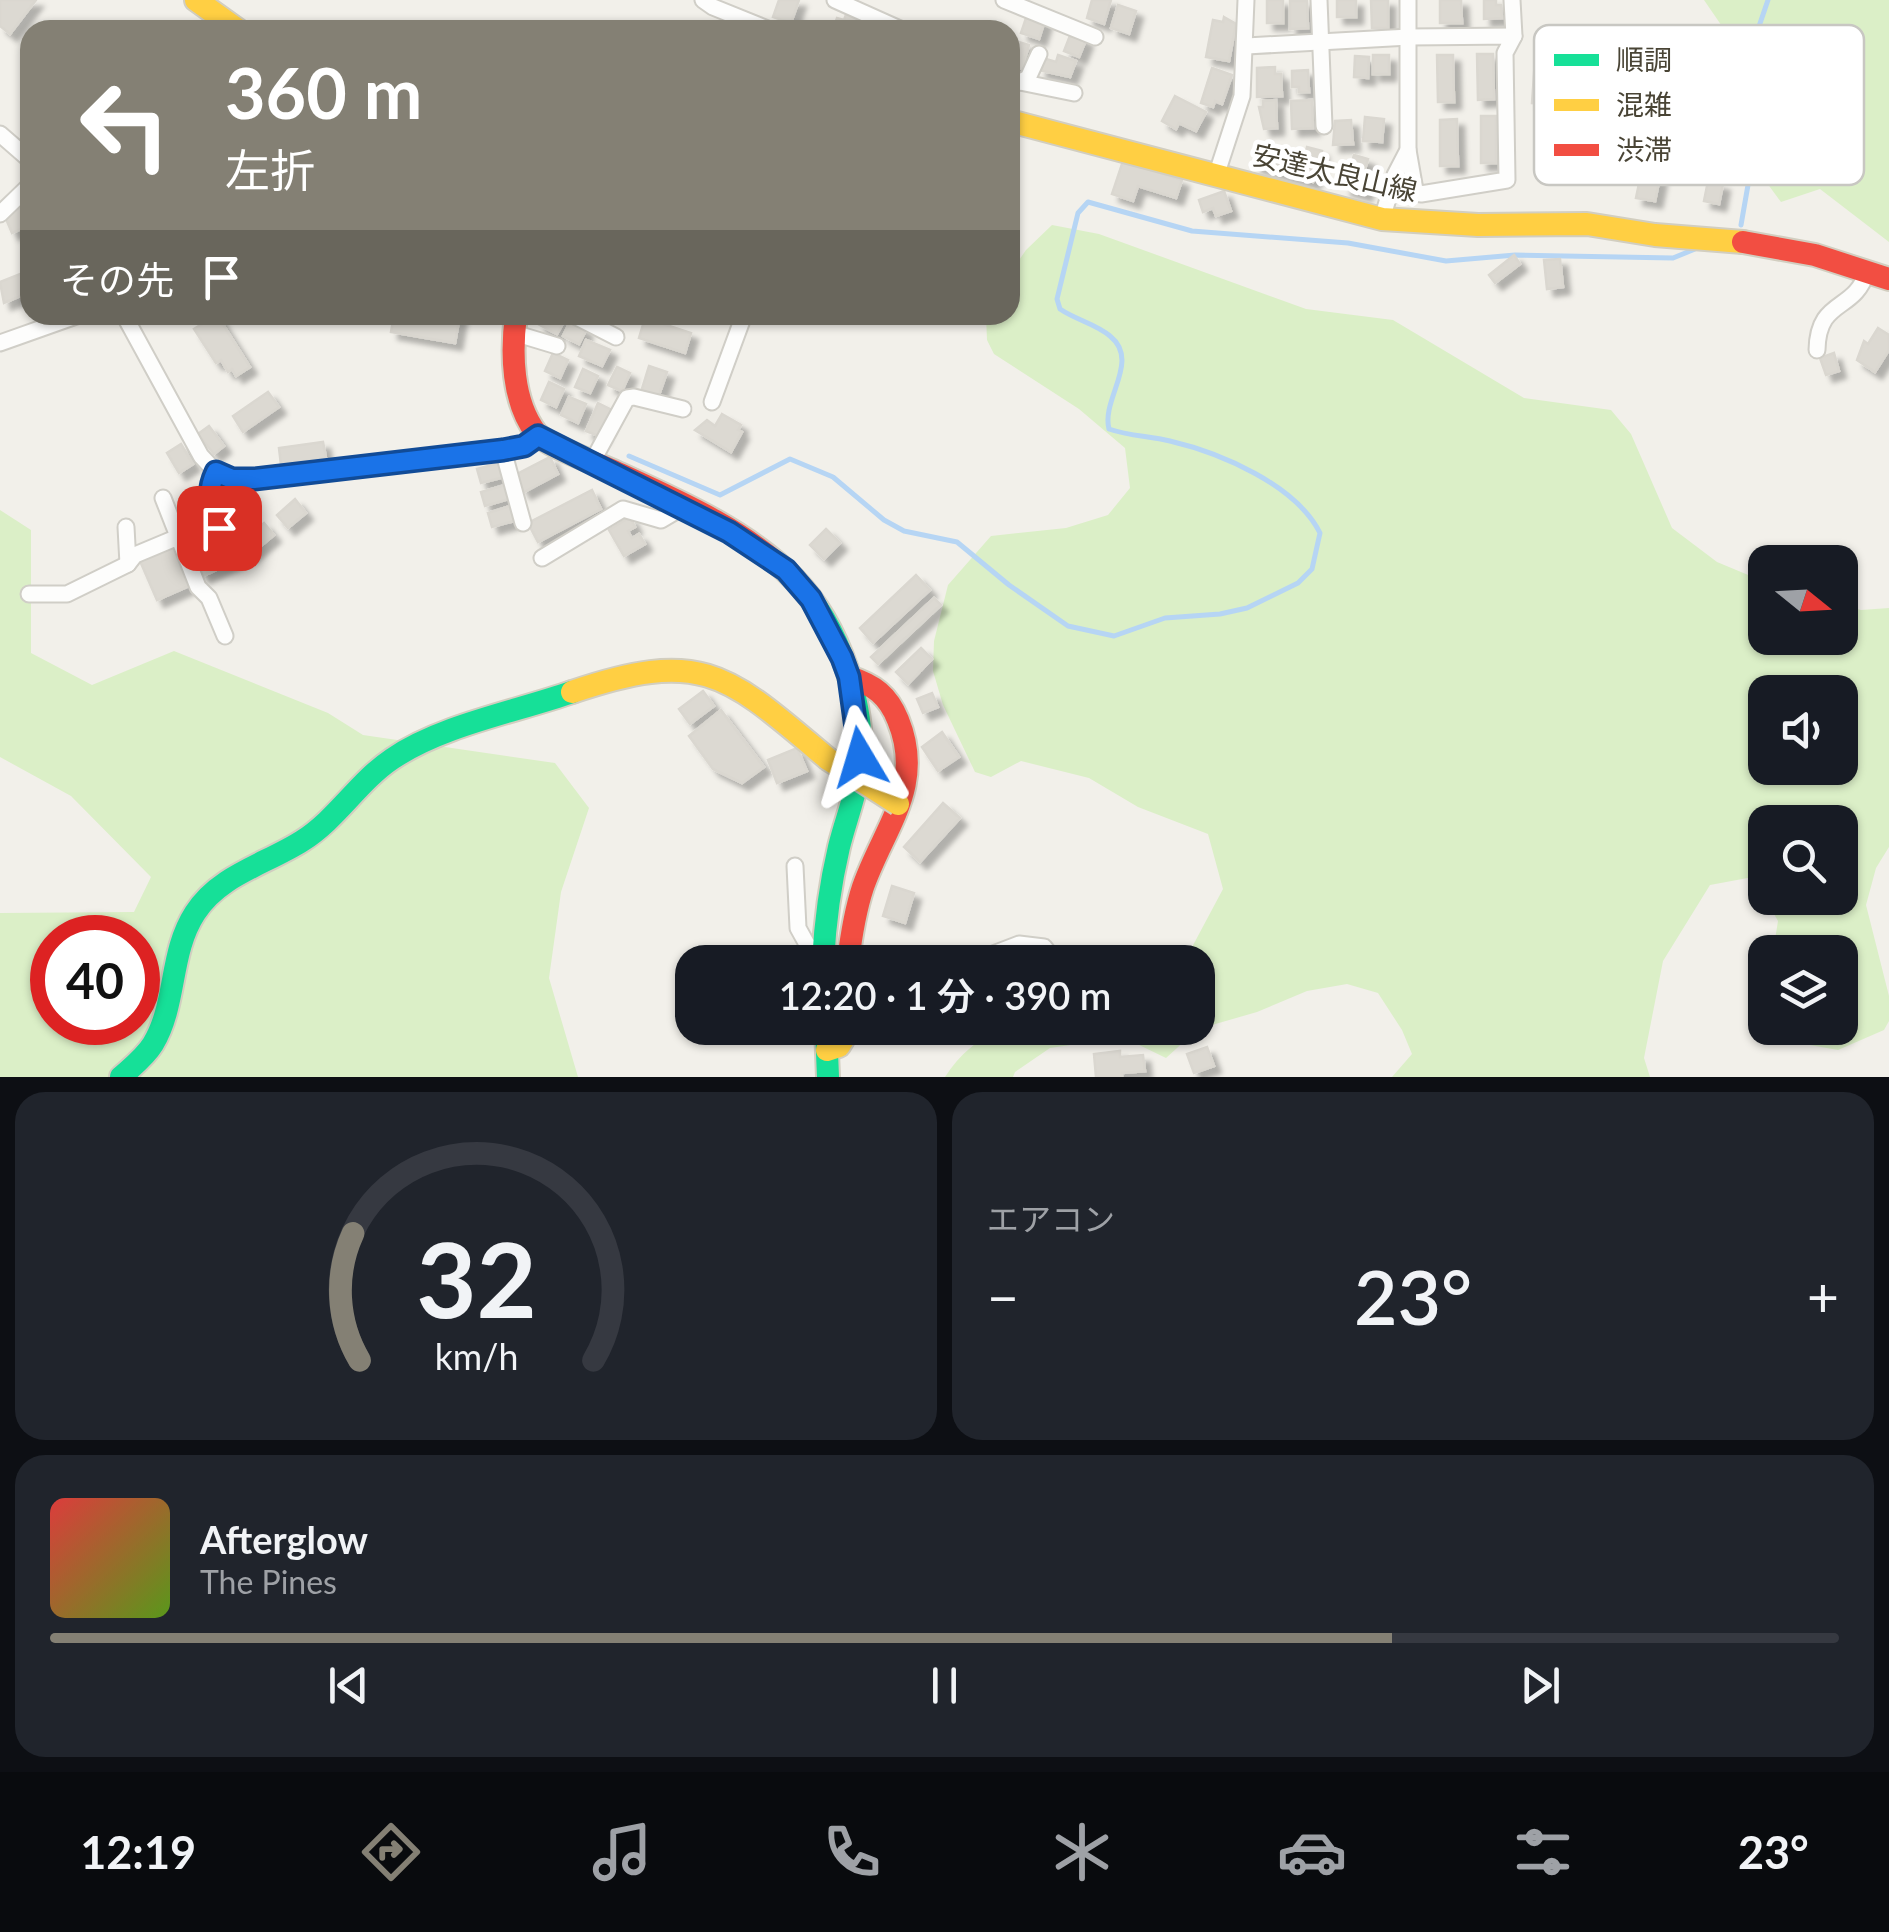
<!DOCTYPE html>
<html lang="ja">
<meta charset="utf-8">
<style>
body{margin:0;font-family:Lato,"Noto Sans JP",sans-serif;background:#20242c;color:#f1f3f6;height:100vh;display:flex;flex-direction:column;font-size:38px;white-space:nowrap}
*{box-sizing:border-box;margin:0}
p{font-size:32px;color:#9ea1a6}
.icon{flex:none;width:55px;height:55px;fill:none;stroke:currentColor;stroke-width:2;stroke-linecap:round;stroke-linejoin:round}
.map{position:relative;height:1077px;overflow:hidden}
.sheet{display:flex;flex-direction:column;gap:15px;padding:15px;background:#0d0f14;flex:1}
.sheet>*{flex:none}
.top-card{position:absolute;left:20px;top:20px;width:1000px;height:305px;border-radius:30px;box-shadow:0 2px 8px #0004;background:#848074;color:#fff;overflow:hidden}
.needle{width:65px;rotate:108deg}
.controls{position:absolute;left:1748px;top:545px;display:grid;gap:20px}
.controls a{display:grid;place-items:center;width:110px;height:110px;border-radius:20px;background:#171b24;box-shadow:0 2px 8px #0004;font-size:50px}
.speed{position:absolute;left:30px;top:915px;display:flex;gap:20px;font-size:50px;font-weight:700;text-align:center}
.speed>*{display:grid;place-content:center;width:130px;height:130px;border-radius:50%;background:#171b24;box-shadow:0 2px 8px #0004;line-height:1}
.speed .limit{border:15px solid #d22;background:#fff;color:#111}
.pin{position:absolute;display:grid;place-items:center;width:85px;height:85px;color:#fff;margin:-42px;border-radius:20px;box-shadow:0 5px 15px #0006}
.me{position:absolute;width:110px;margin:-55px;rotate:353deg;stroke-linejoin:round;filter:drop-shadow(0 0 8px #0008)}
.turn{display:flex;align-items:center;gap:35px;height:210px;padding:0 40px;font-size:45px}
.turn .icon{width:130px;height:130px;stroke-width:2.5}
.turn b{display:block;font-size:70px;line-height:85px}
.then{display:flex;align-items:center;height:95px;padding:0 40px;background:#0003;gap:20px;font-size:38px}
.big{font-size:75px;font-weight:600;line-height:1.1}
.sheet .tile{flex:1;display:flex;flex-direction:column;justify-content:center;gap:15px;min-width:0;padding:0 35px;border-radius:30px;background:#20242c}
.sheet .dial{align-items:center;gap:0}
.dial svg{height:260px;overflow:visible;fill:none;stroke:#363941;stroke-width:7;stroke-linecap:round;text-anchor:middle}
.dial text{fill:#f1f3f6;stroke:none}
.song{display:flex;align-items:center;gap:30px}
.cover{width:120px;height:120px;border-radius:15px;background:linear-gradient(135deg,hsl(0 70% 55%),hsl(90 70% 35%))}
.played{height:10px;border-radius:5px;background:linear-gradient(90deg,#848074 75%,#363941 75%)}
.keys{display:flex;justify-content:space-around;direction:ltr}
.heat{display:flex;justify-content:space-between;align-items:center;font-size:55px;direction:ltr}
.sheet .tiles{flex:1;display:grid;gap:15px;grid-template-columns:1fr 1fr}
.tile:last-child{grid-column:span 2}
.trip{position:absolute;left:675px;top:945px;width:540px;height:100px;border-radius:30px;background:#171b24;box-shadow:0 2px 8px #0004;font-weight:600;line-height:100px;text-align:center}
.menu{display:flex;height:160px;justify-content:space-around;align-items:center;background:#090b0e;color:#9ea1a6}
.menu .icon{width:70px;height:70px}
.menu .active{color:#848074}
.menu b{font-size:45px;color:#f1f3f6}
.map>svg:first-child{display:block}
</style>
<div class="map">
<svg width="1889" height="1077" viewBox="0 0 1889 1077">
<defs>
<filter id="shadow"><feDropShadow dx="7" dy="7" stdDeviation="2.5" flood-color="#0004"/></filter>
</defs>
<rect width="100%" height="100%" fill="#f2f0ea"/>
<g fill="#dbefc7" fill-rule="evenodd">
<path d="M 1704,0 L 1889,0 L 1889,242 L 1820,189 L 1781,202 L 1720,119 L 1728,35 Z"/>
<path d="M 1052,225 L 1099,234 L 1306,309 L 1393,320 L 1524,398 L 1611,410 L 1631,434 L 1672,528 L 1717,562 L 1765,582 L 1765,638 L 1840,638 L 1840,604 L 1861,610 L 1889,608 L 1889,847 L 1876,868 L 1866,905 L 1889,996 L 1889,1021 L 1884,1030 L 1838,1050 L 1793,1042 L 1781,1028 L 1840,1028 L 1840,952 L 1773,952 L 1778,921 L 1753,877 L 1710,885 L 1663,961 L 1644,1058 L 1650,1077 L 1392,1077 L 1412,1054 L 1402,1030 L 1378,993 L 1347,984 L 1307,991 L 1257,1012 L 1198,1029 L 1166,1058 L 1135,1043 L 1098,1041 L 1050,1048 L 1015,1072 L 1013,1077 L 945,1077 C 960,1054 977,1040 1001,1028 L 1198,1028 L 1198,962 L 1177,962 L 1191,949 L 1223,889 L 1208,834 L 1138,807 L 1089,778 L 1021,761 L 991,777 L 975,772 L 943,705 L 933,671 L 934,641 L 948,585 L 991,536 L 1066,528 L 1108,515 L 1130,488 L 1125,448 L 1079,409 L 994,354 L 987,340 L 986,315 L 1010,315 L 1010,273 L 1026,250 ZM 1765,692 L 1840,692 L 1840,768 L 1765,768 ZM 1765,822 L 1840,822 L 1840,898 L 1765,898 Z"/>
<path d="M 0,510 L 31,530 L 31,653 L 92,685 L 174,651 L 328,713 L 363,735 L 555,763 L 589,808 L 561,892 L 549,978 L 578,1077 L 0,1077 L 0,913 L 134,912 L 151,877 L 71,796 L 0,757 ZM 52,938 L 138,938 L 138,1022 L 52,1022 Z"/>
</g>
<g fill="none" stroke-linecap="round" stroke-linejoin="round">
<g stroke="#b6d5f4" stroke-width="5">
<path d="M 1741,225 L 1748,185 L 1741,105 L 1754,41 L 1768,0"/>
<path d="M 629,456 L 720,495 L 790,459 L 833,477 L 884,520 L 904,531 L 957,542 L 1009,585 L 1068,626 L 1114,636 L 1165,618 L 1220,614 L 1247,608 L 1298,583 L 1312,569 L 1320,533 C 1296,485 1221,453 1170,441 C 1149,436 1129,436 1109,429 C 1101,399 1141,361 1110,336 C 1096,324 1076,320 1060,309 L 1057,299 L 1078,213 L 1088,202 L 1192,231 L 1348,243 L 1446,261 L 1515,255 L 1673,258 L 1695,249"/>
</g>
</g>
<g fill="#dcd9d2" stroke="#dad7d0" stroke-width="2.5" filter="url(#shadow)">
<path d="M 0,0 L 36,0 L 10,34 L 0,26 Z"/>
<path d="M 779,0 L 799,0 L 791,23 L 773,17 Z"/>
<path d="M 1092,0 L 1111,0 L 1104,24 L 1087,18 Z"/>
<rect x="1267" y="0" width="16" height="23"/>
<rect x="1337" y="0" width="19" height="17"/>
<path d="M 1371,0 L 1388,0 L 1388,28 L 1372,28 Z"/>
<path d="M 1440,0 L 1461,0 L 1462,23 L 1440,23 Z"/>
<path d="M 1484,0 L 1496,0 L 1496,5 L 1501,5 L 1502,18 L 1484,19 Z"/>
<path d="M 1290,1 L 1307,1 L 1308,28 L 1290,29 Z"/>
<path d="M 1118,5 L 1136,11 L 1129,34 L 1111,28 Z"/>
<path d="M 847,12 L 862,18 L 858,30 L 833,30 L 837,18 L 844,20 Z"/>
<path d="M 1027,15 L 1045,20 L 1039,39 L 1021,33 Z"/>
<path d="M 1224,17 L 1236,24 L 1229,61 L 1206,57 L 1213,20 L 1223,22 Z"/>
<path d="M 1071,33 L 1086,40 L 1079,57 L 1064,51 Z"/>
<path d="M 1012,40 L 1029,45 L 1022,69 L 1010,65 Z"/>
<path d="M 1536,45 L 1552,46 L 1547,104 L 1532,103 Z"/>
<path d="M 1477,54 L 1493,54 L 1494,99 L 1478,100 Z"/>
<path d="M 1058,55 L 1076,61 L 1070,77 L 1039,70 L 1043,58 L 1056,62 Z"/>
<rect x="1373" y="55" width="16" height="19"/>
<path d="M 1437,55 L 1453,55 L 1454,102 L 1438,102 Z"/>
<path d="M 1355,56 L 1369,57 L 1368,78 L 1354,77 Z"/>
<path d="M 1275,67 L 1275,74 L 1281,74 L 1282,96 L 1257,97 L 1257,68 Z"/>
<path d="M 1212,68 L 1232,75 L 1222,104 L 1215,101 L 1213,107 L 1201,103 Z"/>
<path d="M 1308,70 L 1309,92 L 1299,92 L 1299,87 L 1292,87 L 1292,71 Z"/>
<path d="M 1175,96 L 1206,112 L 1196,131 L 1179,123 L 1176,129 L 1162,121 Z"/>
<path d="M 1276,100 L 1277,128 L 1264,129 L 1259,107 L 1263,107 L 1263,101 Z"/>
<path d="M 1312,100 L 1313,128 L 1292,129 L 1291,101 Z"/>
<rect x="1481" y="116" width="15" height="47"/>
<path d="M 1365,117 L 1384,119 L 1382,142 L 1363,141 Z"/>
<path d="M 1457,119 L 1458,166 L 1440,166 L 1440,120 Z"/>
<path d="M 1351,120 L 1353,144 L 1333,145 L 1335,121 Z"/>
<path d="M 1260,143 L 1305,156 L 1307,147 L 1322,151 L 1313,182 L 1254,165 Z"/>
<path d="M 1354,155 L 1368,159 L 1363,176 L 1369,178 L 1365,194 L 1344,188 Z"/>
<path d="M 1123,161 L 1182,180 L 1176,198 L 1138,186 L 1133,201 L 1112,194 Z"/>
<path d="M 1641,174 L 1660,177 L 1655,201 L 1636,198 Z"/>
<path d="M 1708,181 L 1723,184 L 1719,204 L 1704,201 Z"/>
<path d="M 1224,191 L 1231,211 L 1216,216 L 1213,208 L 1203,212 L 1199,200 Z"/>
<path d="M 30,204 L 30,225 L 12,233 L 4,214 Z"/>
<path d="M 1514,255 L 1520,264 L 1495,283 L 1489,275 Z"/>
<path d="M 1560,259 L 1563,287 L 1547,289 L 1544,260 Z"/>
<path d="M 30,270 L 30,292 L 4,303 L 0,282 Z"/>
<path d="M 217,315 L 250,367 L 236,376 L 232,369 L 228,372 L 221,360 L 216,363 L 194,329 Z"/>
<path d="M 394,315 L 460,315 L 455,343 L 391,332 Z"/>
<path d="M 543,315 L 566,318 L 557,334 L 538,324 Z"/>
<path d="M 645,318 L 691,333 L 685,353 L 639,338 Z"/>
<path d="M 570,322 L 586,330 L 579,344 L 563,336 Z"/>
<path d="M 1878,328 L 1889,335 L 1889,350 L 1875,372 L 1857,360 L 1864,341 L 1868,344 Z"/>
<path d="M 586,340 L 610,350 L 602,366 L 579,356 Z"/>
<path d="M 553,353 L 568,360 L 560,378 L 545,371 Z"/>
<path d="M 1834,353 L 1839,371 L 1826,375 L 1820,358 Z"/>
<path d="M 649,366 L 667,372 L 658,398 L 641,392 Z"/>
<path d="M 617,367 L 630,373 L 622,391 L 608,385 Z"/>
<path d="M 583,369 L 598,376 L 590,393 L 575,387 Z"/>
<path d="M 549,382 L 564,389 L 556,407 L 541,400 Z"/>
<path d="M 268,392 L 279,407 L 243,432 L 233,416 Z"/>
<path d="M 569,397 L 586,404 L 578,423 L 561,415 Z"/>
<path d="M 598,403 L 612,410 L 601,437 L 586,431 Z"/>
<path d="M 722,414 L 741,425 L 738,430 L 742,432 L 731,452 L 695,430 L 707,420 L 715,426 Z"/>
<path d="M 209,426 L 224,446 L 214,454 L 198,434 Z"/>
<path d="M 323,442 L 326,458 L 281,465 L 279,448 Z"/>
<path d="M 181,444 L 193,464 L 179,473 L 167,453 Z"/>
<path d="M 550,457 L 558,474 L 524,492 L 515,475 Z"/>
<path d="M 500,463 L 504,477 L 481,483 L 477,469 Z"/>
<path d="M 505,485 L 509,499 L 485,506 L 481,492 Z"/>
<path d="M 592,490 L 601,509 L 538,542 L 528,523 Z"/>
<path d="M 295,499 L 306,513 L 288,528 L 277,515 Z"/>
<path d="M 510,506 L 514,521 L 492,527 L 488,513 Z"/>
<path d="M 630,517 L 635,527 L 628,531 L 632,538 L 639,534 L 645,544 L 624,556 L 609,530 Z"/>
<path d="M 211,521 L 221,545 L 205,552 L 194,529 Z"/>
<path d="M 264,523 L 274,535 L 249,556 L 239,544 Z"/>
<path d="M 826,529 L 840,543 L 824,559 L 810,545 Z"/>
<path d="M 174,546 L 191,585 L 157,600 L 140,561 Z"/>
<path d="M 227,547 L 234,562 L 203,576 L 196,561 Z"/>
<path d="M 916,575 L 930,590 L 873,643 L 860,628 Z"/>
<path d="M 934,598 L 941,605 L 878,664 L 871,657 Z"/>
<path d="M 921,648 L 932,659 L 908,684 L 896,672 Z"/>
<path d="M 703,691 L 714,706 L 690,724 L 679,709 Z"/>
<path d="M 932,693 L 938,707 L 923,713 L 917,699 Z"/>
<path d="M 721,710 L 764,767 L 742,783 L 713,769 L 689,736 Z"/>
<path d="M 942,732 L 959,757 L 938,771 L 922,747 Z"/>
<path d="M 797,748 L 807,771 L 777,783 L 768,760 Z"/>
<path d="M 943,803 L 960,818 L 920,862 L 904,847 Z"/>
<path d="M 892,886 L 914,893 L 905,923 L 883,916 Z"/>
<path d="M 1207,1047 L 1214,1066 L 1194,1073 L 1187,1054 Z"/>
<path d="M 1120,1051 L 1120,1057 L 1143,1055 L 1145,1071 L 1122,1073 L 1122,1077 L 1096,1077 L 1094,1054 Z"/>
</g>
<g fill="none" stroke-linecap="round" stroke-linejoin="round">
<defs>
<g id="street">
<path d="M 703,0 L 713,7 L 770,30"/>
<path d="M 835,0 L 902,30"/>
<path d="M 1004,0 L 1095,37"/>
<path d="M 1319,0 L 1324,126"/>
<path d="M 1512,0 L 1514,36"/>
<path d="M 1247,46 L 1409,37 L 1514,36 L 1505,53 L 1507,180 L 1421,194 L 1415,190 L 1408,150"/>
<path d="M 1020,82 L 1028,78 L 1039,54"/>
<path d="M 1010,84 L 1020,82 L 1074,93"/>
<path d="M 0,134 L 30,160"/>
<path d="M 1216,176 L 1242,96 L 1246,0"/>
<path d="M 0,214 L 30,185"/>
<path d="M 1382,219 L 1395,175 L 1408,150 L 1408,0"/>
<path d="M 124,315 L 201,456 L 216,472 L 232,479 L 503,450 L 524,446 L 538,436"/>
<path d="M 573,315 L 616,337"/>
<path d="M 514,333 L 557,346"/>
<path d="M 0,343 L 79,315"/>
<path d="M 1817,350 C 1818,297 1855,313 1867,271"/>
<path d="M 712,402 L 744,315"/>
<path d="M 503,450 L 523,523"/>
<path d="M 591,464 L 627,398 L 634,397 L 683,409"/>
<path d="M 216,472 C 206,493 210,508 219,528"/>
<path d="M 163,498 L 198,587 L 209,598 L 225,636"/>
<path d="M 126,527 L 128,564"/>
<path d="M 542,558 L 623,509 L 661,520 L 683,507"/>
<path d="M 29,594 L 67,594 L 128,564 L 135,555 L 178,537"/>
<path d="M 795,866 L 798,928 L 808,946 L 823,950"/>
<path d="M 972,962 L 1019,944 L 1044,947 L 1056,962"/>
</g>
<g id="fast">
<path d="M 794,579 C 839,625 868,708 859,772 C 855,798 845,822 839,847 C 830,885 825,923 823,962"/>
<path d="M 826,1028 L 828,1077"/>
<path d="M 121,1077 C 132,1067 145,1057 153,1044 C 177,1004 169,953 195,913 C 219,875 266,864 302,841 C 337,819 358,782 392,759 C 442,725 515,712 572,692"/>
</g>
<g id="slow">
<path d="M 196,0 L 238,30"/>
<path d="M 1010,121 L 1382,219 L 1478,225 L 1587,224 L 1655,235 L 1743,242"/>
<path d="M 572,692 C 704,647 728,675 828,759"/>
<path d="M 827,1050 L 839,1046 L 850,1028"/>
</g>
<g id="jam">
<path d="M 1743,242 L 1815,255 L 1889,279"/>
<path d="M 516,315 C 511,353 512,401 536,433 C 547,446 594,462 611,470 C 674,499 745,529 794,579"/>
<path d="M 848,962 C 851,937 855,911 863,887 C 884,827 925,786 898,720 C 888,695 874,685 849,677"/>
</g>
</defs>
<use href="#street" stroke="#d0cec7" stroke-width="19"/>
<use href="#fast" stroke="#d2cec0" stroke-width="26"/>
<use href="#slow" stroke="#d2cec0" stroke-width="26"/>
<use href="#jam" stroke="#d2cec0" stroke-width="26"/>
<use href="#street" stroke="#fdfdfc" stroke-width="15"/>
<use href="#fast" stroke="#16e098" stroke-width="22"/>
<use href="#slow" stroke="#ffcf43" stroke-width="22"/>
<use href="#jam" stroke="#f24e42" stroke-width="22"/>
<defs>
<path id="slow-bridge" d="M 828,759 L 898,804"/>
</defs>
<use href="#slow-bridge" stroke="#d2cec0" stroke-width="26" stroke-linecap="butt"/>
<use href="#slow-bridge" stroke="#ffcf43" stroke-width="22"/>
</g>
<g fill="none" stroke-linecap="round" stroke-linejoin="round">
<defs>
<path id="route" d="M 219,528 C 210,508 206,493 216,472 L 232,479 L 254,479 L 503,450 L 524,446 L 538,436 L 729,532 L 786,570 L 811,599 L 842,658 L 849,677 L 860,757"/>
</defs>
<use href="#route" stroke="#114b97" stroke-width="25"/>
<use href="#route" stroke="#1a73e8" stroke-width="18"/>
</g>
<g text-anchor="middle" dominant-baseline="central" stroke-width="9" stroke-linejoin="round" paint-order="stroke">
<g font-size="28" fill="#494435" stroke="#fff">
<text transform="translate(1335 172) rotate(13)">安達太良山線</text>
</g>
</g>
<rect x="1534" y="25" width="330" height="160" rx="15" fill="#fff" stroke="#c8c7c2" stroke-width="2.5"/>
<rect x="1554" y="54" width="45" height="12" fill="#16e098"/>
<rect x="1554" y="99" width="45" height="12" fill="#ffcf43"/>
<rect x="1554" y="144" width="45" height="12" fill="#f24e42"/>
<g font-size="28" fill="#494435">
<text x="1616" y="70">順調</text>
<text x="1616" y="115">混雑</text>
<text x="1616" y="160">渋滞</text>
</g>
</svg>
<div class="controls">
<a><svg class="needle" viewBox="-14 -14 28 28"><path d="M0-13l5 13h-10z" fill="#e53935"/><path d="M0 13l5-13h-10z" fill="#9ea1a6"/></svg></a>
<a><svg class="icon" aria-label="sound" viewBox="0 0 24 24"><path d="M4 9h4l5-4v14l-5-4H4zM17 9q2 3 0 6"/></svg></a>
<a><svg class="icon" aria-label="search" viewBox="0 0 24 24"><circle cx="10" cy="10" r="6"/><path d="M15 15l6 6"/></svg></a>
<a><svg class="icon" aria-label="layers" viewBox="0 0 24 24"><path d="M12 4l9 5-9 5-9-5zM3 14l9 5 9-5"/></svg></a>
</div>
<div class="speed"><div class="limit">40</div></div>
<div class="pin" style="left:219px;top:528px;background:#d93025"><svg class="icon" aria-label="arrive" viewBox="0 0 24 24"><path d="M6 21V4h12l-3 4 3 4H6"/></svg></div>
<svg class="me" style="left:860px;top:757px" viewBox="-20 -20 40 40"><path d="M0-17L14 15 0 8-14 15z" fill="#1a73e8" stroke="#fff" stroke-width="4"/></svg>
<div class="trip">12:20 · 1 分 · 390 m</div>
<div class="top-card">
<div class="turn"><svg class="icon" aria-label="left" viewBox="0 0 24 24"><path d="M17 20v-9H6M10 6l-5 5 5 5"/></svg><div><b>360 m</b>左折</div></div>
<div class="then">その先<svg class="icon" aria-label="arrive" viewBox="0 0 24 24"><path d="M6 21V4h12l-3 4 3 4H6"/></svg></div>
</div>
</div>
<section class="sheet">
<div class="tiles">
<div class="tile dial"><svg viewBox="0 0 100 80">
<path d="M14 69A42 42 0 1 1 86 69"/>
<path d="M14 69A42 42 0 0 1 12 30" stroke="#848074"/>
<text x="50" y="56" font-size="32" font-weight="700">32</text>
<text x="50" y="72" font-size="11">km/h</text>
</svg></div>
<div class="tile"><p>エアコン</p>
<div class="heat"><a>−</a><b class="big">23°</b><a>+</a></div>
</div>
<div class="tile">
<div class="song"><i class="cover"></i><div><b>Afterglow</b><p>The Pines</p></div></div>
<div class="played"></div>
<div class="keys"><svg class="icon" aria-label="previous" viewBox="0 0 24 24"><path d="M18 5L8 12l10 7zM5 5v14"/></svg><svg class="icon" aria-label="pause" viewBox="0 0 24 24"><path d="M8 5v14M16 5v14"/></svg><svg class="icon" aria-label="next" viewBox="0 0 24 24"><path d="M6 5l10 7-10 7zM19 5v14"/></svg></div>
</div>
</div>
</section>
<nav class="menu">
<b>12:19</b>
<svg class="icon active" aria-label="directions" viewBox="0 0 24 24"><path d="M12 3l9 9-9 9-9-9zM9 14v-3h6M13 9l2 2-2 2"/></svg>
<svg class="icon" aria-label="music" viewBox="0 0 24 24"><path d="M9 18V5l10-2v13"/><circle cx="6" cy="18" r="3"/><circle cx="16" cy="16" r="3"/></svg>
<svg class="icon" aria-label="phone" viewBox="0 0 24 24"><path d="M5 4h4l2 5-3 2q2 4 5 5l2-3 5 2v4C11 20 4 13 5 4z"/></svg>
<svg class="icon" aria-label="climate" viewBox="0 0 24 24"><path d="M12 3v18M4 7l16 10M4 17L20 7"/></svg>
<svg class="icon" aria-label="car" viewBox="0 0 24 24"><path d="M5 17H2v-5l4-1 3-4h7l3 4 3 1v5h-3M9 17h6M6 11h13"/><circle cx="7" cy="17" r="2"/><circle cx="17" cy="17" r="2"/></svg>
<svg class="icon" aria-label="filters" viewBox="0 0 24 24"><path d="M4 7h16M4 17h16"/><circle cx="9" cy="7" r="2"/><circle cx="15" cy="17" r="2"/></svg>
<b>23°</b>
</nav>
